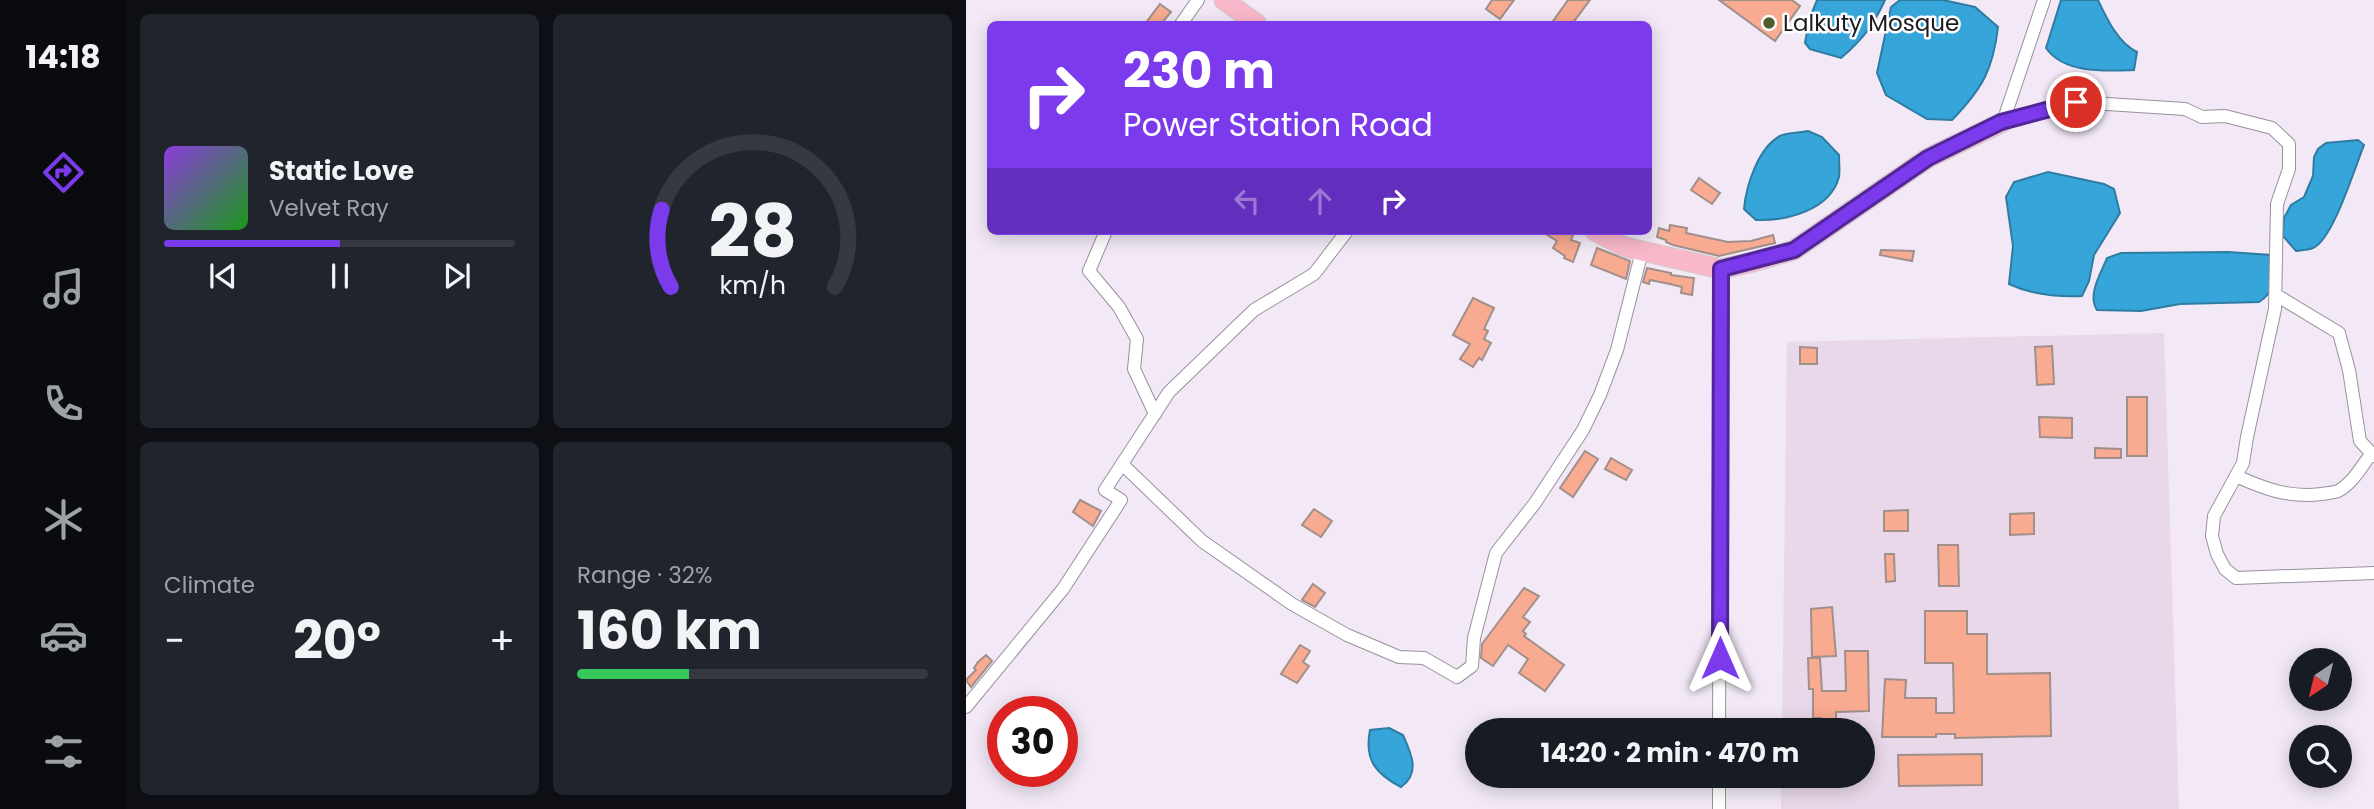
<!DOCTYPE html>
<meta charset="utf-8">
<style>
body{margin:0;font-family:Poppins,sans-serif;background:#20242c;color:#f1f3f6;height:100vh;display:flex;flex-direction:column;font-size:26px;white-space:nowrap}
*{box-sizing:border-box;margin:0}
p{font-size:23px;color:#9ea1a6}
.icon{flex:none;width:38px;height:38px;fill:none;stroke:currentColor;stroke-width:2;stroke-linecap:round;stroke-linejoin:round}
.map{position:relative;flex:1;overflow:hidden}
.drawer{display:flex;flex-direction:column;gap:14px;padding:14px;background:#0d0f14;width:840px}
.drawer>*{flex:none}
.guide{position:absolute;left:21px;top:21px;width:665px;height:214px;border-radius:10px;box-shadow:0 4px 18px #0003;background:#7c3aed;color:#fff;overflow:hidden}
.needle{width:46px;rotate:215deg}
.fabs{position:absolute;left:1323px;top:648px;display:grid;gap:14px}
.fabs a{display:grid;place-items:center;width:63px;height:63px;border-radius:50%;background:#171b24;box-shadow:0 4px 18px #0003;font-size:35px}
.speed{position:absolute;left:21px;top:696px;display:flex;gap:14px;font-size:35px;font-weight:700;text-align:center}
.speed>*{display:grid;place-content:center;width:91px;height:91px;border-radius:50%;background:#171b24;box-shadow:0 4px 18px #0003;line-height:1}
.speed .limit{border:10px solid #d22;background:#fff;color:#111}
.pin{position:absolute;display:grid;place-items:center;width:60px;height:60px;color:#fff;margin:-30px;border:4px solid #fff;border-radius:50%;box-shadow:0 2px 7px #0007}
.me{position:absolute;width:77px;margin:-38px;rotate:0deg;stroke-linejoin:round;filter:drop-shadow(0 0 5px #0008)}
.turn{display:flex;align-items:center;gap:24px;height:147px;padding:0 21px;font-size:32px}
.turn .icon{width:91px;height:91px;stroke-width:2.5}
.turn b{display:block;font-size:49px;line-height:60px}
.lanes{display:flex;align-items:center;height:66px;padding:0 21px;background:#0003;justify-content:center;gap:35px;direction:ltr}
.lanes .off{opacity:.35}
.big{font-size:52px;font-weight:700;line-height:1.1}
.drawer .widget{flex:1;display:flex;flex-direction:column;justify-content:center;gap:10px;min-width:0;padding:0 24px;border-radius:10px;background:#20242c}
.drawer .dial{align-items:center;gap:0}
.dial svg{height:182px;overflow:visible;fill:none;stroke:#363941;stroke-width:7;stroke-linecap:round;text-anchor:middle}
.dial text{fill:#f1f3f6;stroke:none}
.song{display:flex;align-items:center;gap:21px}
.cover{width:84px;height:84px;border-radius:10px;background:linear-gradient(135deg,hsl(270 70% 55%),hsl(120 70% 35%))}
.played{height:7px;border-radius:4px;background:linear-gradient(90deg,#7c3aed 50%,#363941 50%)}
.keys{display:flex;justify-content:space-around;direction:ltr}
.heat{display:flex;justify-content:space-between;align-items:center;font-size:38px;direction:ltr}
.charge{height:10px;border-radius:5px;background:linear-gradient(90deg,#34c759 32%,#363941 0)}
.drawer .tiles{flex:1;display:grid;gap:14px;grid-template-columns:repeat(2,1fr)}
.trip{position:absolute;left:499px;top:718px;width:410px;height:70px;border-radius:35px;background:#171b24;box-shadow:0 4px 18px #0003;font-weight:700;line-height:70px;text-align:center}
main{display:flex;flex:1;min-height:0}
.tab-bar{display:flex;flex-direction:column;width:126px;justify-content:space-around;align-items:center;background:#090b0e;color:#9ea1a6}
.tab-bar .icon{width:49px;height:49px}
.tab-bar .active{color:#7c3aed}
.tab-bar b{font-size:32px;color:#f1f3f6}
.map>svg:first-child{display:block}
</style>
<main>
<nav class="tab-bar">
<b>14:18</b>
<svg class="icon active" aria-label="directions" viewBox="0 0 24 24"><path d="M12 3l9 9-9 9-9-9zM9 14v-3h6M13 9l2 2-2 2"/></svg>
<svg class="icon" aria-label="music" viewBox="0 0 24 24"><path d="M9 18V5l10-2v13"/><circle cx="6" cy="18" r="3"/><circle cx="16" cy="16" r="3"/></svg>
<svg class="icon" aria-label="phone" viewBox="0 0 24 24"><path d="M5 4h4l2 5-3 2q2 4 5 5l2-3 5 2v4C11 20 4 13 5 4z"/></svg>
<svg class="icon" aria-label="climate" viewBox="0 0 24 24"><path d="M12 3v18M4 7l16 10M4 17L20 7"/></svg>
<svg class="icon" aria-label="car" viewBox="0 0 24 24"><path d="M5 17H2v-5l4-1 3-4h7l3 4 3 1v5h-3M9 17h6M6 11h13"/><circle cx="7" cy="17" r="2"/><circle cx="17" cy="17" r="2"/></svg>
<svg class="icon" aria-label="filters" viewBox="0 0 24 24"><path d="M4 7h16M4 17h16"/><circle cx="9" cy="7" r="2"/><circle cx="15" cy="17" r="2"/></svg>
</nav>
<section class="drawer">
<div class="tiles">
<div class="widget">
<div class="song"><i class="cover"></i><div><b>Static Love</b><p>Velvet Ray</p></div></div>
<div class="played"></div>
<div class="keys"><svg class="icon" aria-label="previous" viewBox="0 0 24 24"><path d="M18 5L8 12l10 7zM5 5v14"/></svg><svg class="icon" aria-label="pause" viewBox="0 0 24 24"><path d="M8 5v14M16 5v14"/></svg><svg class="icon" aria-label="next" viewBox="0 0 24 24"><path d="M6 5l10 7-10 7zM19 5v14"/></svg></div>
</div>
<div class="widget dial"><svg viewBox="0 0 100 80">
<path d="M14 69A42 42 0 1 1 86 69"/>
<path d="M14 69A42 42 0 0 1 10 35" stroke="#7c3aed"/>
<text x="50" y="56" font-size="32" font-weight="700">28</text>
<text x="50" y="72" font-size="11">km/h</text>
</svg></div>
<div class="widget"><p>Climate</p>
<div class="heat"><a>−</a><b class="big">20°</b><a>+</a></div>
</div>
<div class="widget"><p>Range · 32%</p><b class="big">160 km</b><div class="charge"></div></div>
</div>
</section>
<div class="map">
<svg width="1408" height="809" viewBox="0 0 1408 809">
<rect width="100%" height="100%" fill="#f2e8f6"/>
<path fill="#e9d8e9" d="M 1198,333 L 1213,809 L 815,809 L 815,775 L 896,775 L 896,730 L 816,730 L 821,342 Z"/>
<g fill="#36a5da" stroke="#2f7ca2" stroke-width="2">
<path d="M 851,0 L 919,0 C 907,26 897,39 875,58 L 844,49 L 839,43 L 843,20 Z"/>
<path d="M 934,0 L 977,0 L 1009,7 L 1032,27 C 1027,70 1016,89 986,120 L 961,119 L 920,95 L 911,73 L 925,7 Z"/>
<path d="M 1095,0 L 1132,0 C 1141,19 1152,43 1171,52 L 1168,70 C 1140,71 1098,74 1080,48 Z"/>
<path d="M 842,131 L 856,137 L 873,155 C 873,162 874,170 873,177 C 864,211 819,221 790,220 L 778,209 C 780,186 792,148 814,136 C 821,132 834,133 842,131 Z"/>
<path d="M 1392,140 L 1398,145 C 1389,167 1367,240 1347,248 C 1342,250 1335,250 1330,251 L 1317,236 L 1318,218 L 1325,205 L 1338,197 L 1347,176 L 1348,157 L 1352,149 L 1360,143 Z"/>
<path d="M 1082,172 L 1138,184 L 1148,189 L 1154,213 L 1128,255 L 1123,281 L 1116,296 C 1091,297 1066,295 1043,284 L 1047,246 L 1040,197 L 1048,182 Z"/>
<path d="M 1262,252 L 1305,255 C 1306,276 1312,290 1293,302 L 1214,304 L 1175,311 L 1131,310 C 1121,295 1135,273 1141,258 L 1155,253 Z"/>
<path d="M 423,728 L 437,735 C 445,753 455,773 435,787 C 410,774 398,760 404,730 Z"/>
</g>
<g fill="#f8ab90" stroke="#a08f8a" stroke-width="2">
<path d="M 526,0 L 548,0 L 534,19 L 520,9 Z"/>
<path d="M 602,0 L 624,0 L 606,24 L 585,24 Z"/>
<path d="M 753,0 L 826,0 L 834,6 L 809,41 Z"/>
<path d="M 194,4 L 205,12 L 195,24 L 179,24 Z"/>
<path d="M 733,178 L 754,193 L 746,204 L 725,190 Z"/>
<path d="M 704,225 L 721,228 L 720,233 L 762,242 L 785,241 L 807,235 L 809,243 L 753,256 L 707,245 L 700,242 L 700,240 L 691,237 L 693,228 L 703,231 Z"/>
<path d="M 575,231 L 600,231 L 607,235 L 605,240 L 614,243 L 607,262 L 598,258 L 599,256 L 587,248 L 591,241 Z"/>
<path d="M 631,248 L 664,261 L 660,279 L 625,265 Z"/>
<path d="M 915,250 L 948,251 L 946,261 L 914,255 Z"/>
<path d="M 681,268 L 705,273 L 705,275 L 728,278 L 726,295 L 715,293 L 716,287 L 704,284 L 684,280 L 683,284 L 677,282 Z"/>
<path d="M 507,298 L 528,308 L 518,329 L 522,331 L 518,339 L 525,343 L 516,360 L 513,358 L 507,367 L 494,359 L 504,344 L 487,335 Z"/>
<path d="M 1086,346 L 1088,384 L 1071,385 L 1069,347 Z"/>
<path d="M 834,347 L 851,348 L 851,364 L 834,364 Z"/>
<rect x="1161" y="397" width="20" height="59"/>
<path d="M 1073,417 L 1106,418 L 1106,438 L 1074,437 Z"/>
<path d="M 1129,448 L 1155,449 L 1155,458 L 1129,458 Z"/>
<path d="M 619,451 L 632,459 L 607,497 L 594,488 Z"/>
<path d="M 645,458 L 666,470 L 660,480 L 639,469 Z"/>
<path d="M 114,500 L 135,511 L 127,526 L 107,512 Z"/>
<path d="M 348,509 L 366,521 L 355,537 L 336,525 Z"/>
<path d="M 942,510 L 942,531 L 918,531 L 918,511 Z"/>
<path d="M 1068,513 L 1068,534 L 1044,535 L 1044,514 Z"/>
<path d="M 972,545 L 992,545 L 993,586 L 973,586 Z"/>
<path d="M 919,554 L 928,554 L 929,581 L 920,582 Z"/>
<path d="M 347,584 L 359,593 L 349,607 L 336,600 Z"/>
<path d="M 558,588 L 573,596 L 557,617 L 564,622 L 557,631 L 560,634 L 558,636 L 598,665 L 579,691 L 553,673 L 562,659 L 542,645 L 527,666 L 515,658 L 516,644 Z"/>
<path d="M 866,607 L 870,656 L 846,657 L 845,609 Z"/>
<path d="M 959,611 L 1001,611 L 1001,634 L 1021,634 L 1021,674 L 1084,673 L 1085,736 L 989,738 L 989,734 L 970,734 L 970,737 L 916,737 L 919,679 L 940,680 L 939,698 L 970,698 L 970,713 L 988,713 L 987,663 L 959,663 Z"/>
<path d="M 334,645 L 344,651 L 337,662 L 343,666 L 331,683 L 315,674 Z"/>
<path d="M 879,651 L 902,651 L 903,711 L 870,712 L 870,730 L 855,730 L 855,718 L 847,718 L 847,689 L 843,689 L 842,658 L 854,658 L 856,691 L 880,691 Z"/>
<path d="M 20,655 L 26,661 L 5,687 L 0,680 L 10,670 L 8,668 L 12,662 Z"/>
<path d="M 1016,754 L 1016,785 L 933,786 L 932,755 Z"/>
</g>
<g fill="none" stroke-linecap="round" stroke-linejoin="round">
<defs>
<g id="minor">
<path d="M 215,24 L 232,0"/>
<path d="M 1037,122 L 1110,102 L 1219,109 L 1236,117 L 1259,116 L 1306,128 L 1323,144 L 1323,169 L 1311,204 L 1309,309 L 1281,437 L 1277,463 L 1248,516 L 1246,536 L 1251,554 L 1259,569 L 1270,578 L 1408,573"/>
<path d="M 1037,122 L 1078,0"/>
<path d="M 140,231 L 123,271 L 153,307 L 171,339 L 168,369 L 189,414"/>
<path d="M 1310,295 L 1373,333 L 1383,370 L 1394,441 L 1408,456"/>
<path d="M 156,464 L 236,541 L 326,604 L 381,635 L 433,657 L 458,658 L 491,677 L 506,666 L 508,638 L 530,553 L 569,503 L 617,430 L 634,395 L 651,350 L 676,251"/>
<path d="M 1270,476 C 1299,489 1323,498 1355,494 C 1360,493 1367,493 1372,491 C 1386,484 1396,466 1405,454"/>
<path d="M 0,707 L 97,589 L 155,500 L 139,490 L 203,392 L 288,310 L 348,274 L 381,231"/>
<path d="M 753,730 L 755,269"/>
<path d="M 753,809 L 753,775"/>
</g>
<g id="primary">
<path d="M 258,0 L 291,24"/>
<path d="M 629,231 L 659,247 L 755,269 L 787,262 L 828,250 L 962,158 L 1037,122"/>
</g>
</defs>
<use href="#minor" stroke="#99909d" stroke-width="14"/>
<use href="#primary" stroke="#cecdce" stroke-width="21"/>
<use href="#minor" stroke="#fff" stroke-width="12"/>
<use href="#primary" stroke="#f9b8c9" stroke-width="19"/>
</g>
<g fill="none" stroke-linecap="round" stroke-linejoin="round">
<defs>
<path id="route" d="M 754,658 L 755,269 L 828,250 L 962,158 L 1035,122 L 1110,102"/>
</defs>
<use href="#route" stroke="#51269a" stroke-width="18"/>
<use href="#route" stroke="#7c3aed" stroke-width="12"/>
</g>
<circle fill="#535c2b" stroke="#fff" stroke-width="2.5" cx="803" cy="23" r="7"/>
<g text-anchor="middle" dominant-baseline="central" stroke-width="5" stroke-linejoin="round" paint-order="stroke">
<g font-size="23" fill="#1e1b20" stroke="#fff" text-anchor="start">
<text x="817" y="23">Lalkuty Mosque</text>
</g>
</g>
</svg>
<div class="fabs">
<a><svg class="needle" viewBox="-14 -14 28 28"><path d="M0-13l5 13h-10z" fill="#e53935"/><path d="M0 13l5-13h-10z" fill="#9ea1a6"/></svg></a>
<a><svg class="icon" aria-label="search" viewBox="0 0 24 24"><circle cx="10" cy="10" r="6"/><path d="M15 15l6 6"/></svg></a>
</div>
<div class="speed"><div class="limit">30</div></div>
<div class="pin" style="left:1110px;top:102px;background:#d93025"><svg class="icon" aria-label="arrive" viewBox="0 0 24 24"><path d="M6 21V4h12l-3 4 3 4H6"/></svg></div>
<svg class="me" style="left:754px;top:658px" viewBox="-20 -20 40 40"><path d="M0-17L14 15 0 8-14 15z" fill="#7c3aed" stroke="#fff" stroke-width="4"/></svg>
<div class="trip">14:20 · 2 min · 470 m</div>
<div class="guide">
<div class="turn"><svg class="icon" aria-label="right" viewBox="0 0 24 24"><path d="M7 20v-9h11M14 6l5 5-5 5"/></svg><div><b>230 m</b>Power Station Road</div></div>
<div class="lanes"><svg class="icon off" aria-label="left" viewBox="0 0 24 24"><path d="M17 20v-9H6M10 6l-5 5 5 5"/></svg><svg class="icon off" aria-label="ahead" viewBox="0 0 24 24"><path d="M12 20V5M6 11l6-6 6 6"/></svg><svg class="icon" aria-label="right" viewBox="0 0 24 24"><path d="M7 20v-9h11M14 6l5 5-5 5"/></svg></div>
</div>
</div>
</main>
